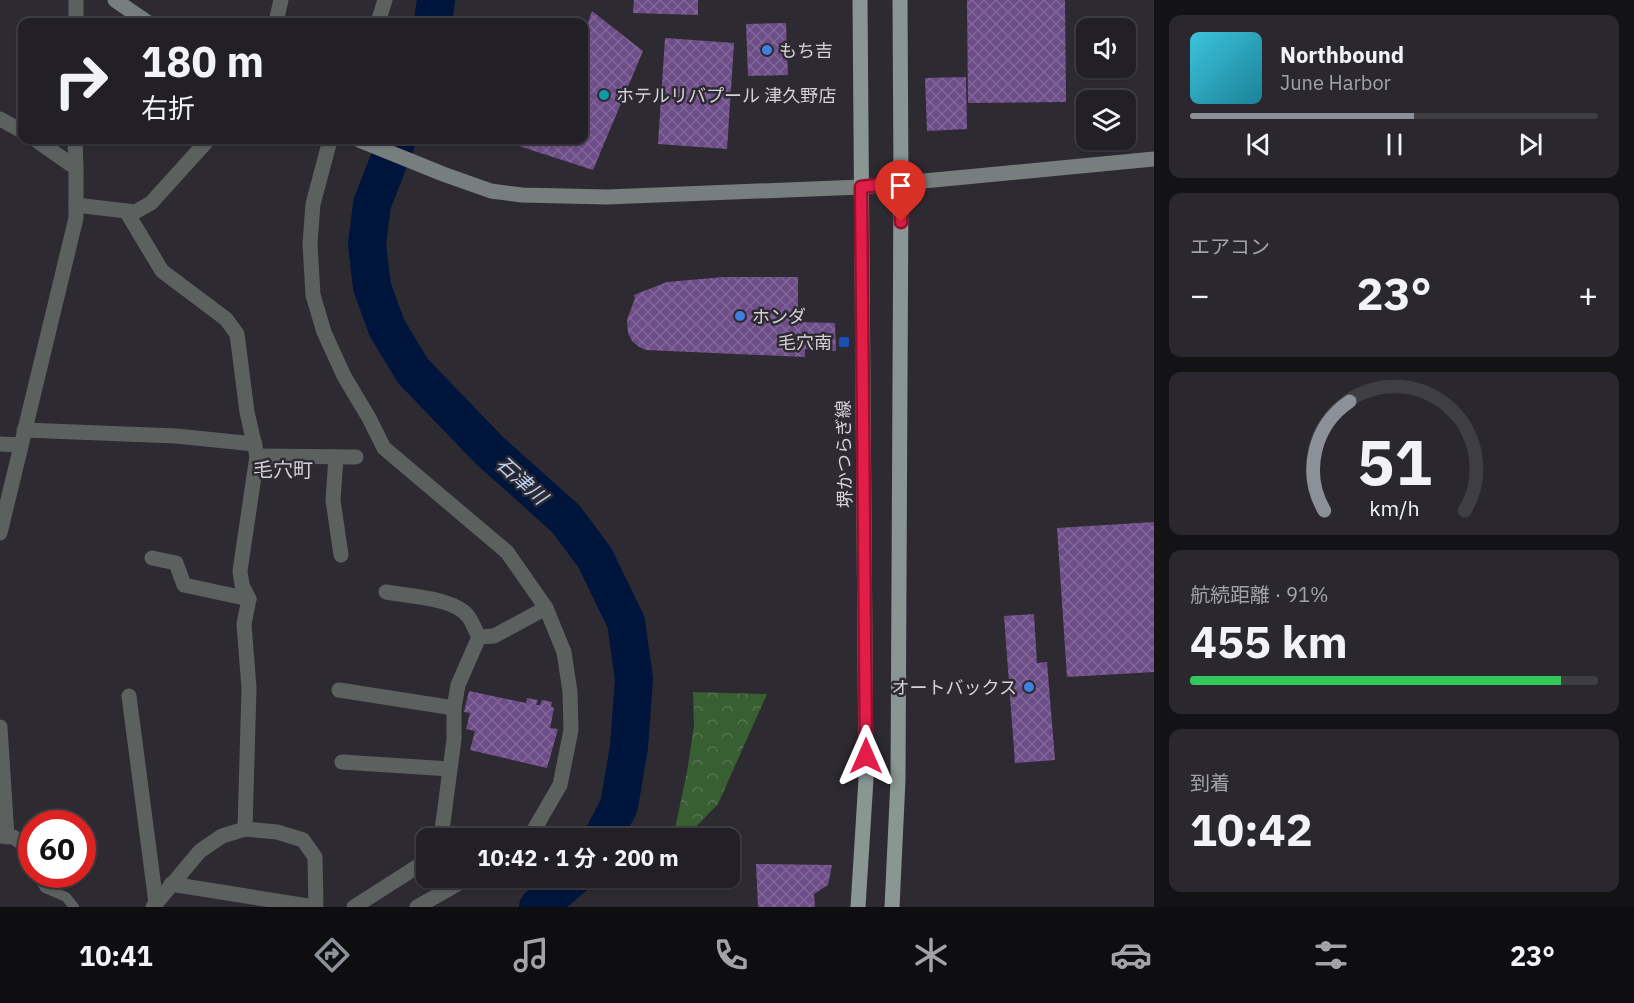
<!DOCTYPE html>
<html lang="ja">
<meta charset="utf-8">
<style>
body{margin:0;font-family:"IBM Plex Sans","Noto Sans JP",sans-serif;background:#2a282e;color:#f1f3f6;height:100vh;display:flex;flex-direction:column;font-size:22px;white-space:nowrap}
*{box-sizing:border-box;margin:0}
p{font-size:20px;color:#a2a3a7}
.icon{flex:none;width:33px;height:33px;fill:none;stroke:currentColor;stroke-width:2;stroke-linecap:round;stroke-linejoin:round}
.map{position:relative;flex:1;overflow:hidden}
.side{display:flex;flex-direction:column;gap:15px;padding:15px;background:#131215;width:480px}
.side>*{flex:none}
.top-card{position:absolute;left:18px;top:18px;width:570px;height:126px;border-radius:12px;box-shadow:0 2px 4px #0004,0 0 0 2px #3f3e43;background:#222026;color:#f1f3f6;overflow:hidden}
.controls{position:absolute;left:1076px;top:18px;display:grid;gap:12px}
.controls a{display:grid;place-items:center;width:60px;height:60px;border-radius:12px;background:#222026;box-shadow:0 2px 4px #0004,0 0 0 2px #3f3e43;font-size:30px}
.speed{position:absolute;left:18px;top:810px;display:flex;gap:12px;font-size:30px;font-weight:700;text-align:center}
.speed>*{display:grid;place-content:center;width:78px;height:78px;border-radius:50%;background:#222026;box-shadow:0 2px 4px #0004,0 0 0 2px #3f3e43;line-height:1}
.speed .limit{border:9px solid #d22;background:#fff;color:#111}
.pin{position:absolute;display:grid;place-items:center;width:51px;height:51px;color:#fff;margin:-62px -26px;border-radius:50% 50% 50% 0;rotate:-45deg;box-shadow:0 0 6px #0007}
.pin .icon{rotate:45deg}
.me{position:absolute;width:66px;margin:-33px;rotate:0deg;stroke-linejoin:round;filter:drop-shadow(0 0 4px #0008)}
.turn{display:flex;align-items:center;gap:21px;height:126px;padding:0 24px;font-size:27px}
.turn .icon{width:78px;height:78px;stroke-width:2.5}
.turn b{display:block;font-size:42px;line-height:51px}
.big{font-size:45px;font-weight:700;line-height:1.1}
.side .widget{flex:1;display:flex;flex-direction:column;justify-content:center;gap:9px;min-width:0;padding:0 21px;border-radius:12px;background:#2a282e}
.side .dial{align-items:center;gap:0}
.dial svg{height:156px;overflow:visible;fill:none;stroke:#3f3e43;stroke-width:7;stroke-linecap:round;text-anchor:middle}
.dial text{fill:#f1f3f6;stroke:none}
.song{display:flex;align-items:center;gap:18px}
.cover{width:72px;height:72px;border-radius:9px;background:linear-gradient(135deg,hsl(190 70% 55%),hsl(190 70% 35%))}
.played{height:6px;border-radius:3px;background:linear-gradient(90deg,#8c9099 55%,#3f3e43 55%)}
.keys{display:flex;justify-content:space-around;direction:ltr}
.heat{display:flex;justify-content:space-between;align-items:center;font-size:33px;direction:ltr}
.charge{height:9px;border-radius:4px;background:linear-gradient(90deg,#34c759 91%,#3f3e43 0)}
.trip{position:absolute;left:416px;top:828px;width:324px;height:60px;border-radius:12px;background:#222026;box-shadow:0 2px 4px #0004,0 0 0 2px #3f3e43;font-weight:700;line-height:60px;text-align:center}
.dock{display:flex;height:96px;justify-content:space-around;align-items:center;background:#0e0d0f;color:#a2a3a7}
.dock .icon{width:42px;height:42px}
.dock .on{color:#8c9099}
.dock b{font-size:27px;color:#f1f3f6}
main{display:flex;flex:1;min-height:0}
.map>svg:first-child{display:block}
</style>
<main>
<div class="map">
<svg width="1154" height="907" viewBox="0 0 1154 907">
<defs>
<pattern id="park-crowns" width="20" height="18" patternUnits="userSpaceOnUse" patternTransform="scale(1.5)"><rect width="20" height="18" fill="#385f32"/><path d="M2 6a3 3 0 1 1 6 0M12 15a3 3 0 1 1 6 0" fill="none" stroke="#54754f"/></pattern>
<pattern id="building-cross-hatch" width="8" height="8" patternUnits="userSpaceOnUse" patternTransform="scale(1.5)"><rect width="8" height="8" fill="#6d4d88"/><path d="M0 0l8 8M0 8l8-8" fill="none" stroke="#816698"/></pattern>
</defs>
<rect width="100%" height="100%" fill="#2e2a32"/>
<path fill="url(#park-crowns)" d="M 693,692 L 767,694 L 718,804 L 685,838 L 673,838 L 687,772 L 694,725 Z"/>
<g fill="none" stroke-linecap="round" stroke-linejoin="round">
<g stroke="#00153b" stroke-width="38">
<path d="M 433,22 L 436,0"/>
<path d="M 397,140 L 372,204 L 367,244 L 372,287 L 387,328 L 413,371 L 489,450 L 566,519 L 595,558 L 626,622 L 634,679 L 629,747 L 619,806 L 602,838"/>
<path d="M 538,907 L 572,878"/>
</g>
</g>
<g fill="url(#building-cross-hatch)">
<path d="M 634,0 L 698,0 L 698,15 L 633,13 Z"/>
<path d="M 967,0 L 1065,0 L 1066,102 L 968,103 Z"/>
<path d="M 592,11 L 643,51 L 593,170 L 500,140 L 584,140 L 584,35 Z"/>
<path d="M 786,23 L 788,75 L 748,76 L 746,24 Z"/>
<path d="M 665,38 L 734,43 L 727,149 L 658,144 Z"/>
<path d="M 966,77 L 967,129 L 927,131 L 925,78 Z"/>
<path d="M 724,277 L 798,277 L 798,322 L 835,323 L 836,351 L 805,349 L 805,357 L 646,350 L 639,347 L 632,341 L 628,333 L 627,320 L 635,298 L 634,295 L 667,282 Z"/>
<path d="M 1154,522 L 1154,672 L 1067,677 L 1057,528 Z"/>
<path d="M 1034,614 L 1037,663 L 1047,662 L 1055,760 L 1015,763 L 1004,616 Z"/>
<path d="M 469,691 L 526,703 L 527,698 L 538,700 L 536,705 L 540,705 L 542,700 L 552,702 L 551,707 L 554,708 L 550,728 L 558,729 L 547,768 L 470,750 L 475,731 L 466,729 L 470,713 L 464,712 Z"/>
<path d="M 756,864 L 832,865 L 828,885 L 814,894 L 815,907 L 758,907 Z"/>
</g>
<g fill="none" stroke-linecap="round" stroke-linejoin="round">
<path stroke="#5c6160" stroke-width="10" d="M 37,874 L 45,888 L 66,897 L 74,907"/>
<g stroke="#5c6160" stroke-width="15">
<path d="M 76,22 L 76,0"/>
<path d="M 276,22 L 281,0"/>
<path d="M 378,22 L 385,0"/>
<path d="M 0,119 L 22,131"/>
<path d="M 75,140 L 76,168"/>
<path d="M 330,140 L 313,204 L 310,244 L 313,295 L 324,332 L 344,376 L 369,418 L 384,448 L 507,552 L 546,608 L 564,652 L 570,692 L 571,730 L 560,785 L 531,835 L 526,838"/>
<path d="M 76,205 L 135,212 L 151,203 L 208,140"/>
<path d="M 126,211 L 162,271 L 226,319 L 237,334 L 247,412 L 257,456 L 240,571 L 242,585 L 249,599 L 244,624 L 249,688 L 245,829"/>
<path d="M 24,430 L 176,436 L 255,444"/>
<path d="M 0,444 L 21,445"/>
<path d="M 257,456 L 356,457"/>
<path d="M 336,457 L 333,500 L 341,555"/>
<path d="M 0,533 L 76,218 L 76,168 L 36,140"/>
<path d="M 152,558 L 176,563 L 184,585 L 249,599"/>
<path d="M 386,592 C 409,596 453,598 468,616 C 472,621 475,630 479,637 L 494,636 L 546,608"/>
<path d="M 339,690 L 454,708"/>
<path d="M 129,696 L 156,903"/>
<path d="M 0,727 L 7,837"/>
<path d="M 342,762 L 450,769"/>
<path d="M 0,836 L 13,837 L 32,849"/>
<path d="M 441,838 L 454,739 L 454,708 L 458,685 L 479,637"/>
<path d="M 171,884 L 314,907"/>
<path d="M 153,907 L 200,851 L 222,836 L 245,829 L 277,832 L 303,840 L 315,857 L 316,907"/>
<path d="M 354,907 L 426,861"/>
<path d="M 417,907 L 468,878"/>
</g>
<g stroke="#767f7e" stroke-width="15">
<path d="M 115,0 L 147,22"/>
<path d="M 359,140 L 443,174 L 491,191 L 522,195 L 607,197 L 861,187 L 1154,159"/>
</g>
<g stroke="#8a9694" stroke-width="15">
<path d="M 858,907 L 866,779 L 860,0"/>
<path d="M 892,907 L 898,780 L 901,181 L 900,0"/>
</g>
</g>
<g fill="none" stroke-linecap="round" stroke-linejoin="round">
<defs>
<path id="route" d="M 866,756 L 861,187 L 901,182 L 901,222"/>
</defs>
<use href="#route" stroke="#92132f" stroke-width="15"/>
<use href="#route" stroke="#e11d48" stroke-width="10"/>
</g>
<g fill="#3f7fe0" stroke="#2e2a32" stroke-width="2">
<circle cx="767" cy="50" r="6"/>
<circle cx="740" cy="316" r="6"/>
<circle cx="1029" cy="687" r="6"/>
</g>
<circle fill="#0f9aa8" stroke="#2e2a32" stroke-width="2" cx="604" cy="95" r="6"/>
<rect fill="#1a4fb4" stroke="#2e2a32" stroke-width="2" x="838" y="336" width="12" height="12" rx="3"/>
<g text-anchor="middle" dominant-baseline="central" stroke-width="5" stroke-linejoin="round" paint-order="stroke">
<g font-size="18" fill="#d4d1d7" stroke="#2e2a32" text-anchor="start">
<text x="779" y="50">もち吉</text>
<text x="616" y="95">ホテルリバプール 津久野店</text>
<text x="752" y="316">ホンダ</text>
<text x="832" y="342" text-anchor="end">毛穴南</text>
<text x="1017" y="687" text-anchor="end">オートバックス</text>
</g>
<g font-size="18" fill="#d4d1d7" stroke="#2e2a32">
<text transform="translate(844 454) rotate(-91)">堺かつらぎ線</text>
</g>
<g font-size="20" fill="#d4d1d7" stroke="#2e2a32">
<text x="283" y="469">毛穴町</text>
</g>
<g font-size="20" font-style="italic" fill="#bbd0f1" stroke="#2e2a32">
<text transform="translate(522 480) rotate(42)">石津川</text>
</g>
</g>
</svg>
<div class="controls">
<a><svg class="icon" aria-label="sound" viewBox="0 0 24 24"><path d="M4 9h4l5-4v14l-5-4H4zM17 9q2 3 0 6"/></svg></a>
<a><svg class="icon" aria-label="layers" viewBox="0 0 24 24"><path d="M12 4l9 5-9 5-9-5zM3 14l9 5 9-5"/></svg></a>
</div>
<div class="speed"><div class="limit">60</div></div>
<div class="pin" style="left:901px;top:222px;background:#d93025"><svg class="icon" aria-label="arrive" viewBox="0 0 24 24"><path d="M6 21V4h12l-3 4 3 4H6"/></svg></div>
<svg class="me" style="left:866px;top:756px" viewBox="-20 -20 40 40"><path d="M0-17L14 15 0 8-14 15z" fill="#e11d48" stroke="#fff" stroke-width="4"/></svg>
<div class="trip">10:42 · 1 分 · 200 m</div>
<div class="top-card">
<div class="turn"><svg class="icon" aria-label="right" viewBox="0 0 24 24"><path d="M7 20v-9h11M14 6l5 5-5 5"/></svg><div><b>180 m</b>右折</div></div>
</div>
</div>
<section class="side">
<div class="widget">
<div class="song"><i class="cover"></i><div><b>Northbound</b><p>June Harbor</p></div></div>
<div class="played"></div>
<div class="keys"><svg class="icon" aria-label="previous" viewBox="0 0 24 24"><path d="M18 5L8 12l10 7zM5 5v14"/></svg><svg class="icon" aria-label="pause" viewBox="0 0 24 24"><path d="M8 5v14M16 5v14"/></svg><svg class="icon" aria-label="next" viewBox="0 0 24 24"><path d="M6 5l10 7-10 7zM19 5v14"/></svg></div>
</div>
<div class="widget"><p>エアコン</p>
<div class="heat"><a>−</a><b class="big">23°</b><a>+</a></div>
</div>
<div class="widget dial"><svg viewBox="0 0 100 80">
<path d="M14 69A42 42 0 1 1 86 69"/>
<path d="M14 69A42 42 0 0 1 27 13" stroke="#8c9099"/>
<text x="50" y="56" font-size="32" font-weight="700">51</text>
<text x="50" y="72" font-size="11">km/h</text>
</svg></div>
<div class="widget"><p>航続距離 · 91%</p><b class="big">455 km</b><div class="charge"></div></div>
<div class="widget"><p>到着</p><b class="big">10:42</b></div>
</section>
</main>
<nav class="dock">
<b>10:41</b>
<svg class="icon on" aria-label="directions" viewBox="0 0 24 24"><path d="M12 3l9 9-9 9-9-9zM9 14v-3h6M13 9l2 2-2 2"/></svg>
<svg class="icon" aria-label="music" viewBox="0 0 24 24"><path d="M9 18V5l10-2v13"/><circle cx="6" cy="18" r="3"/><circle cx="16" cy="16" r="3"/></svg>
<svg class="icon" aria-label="phone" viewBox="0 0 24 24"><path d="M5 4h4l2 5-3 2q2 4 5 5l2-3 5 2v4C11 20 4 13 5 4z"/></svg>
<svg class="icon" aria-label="climate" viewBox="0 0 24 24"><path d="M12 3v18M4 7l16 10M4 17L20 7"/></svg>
<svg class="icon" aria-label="car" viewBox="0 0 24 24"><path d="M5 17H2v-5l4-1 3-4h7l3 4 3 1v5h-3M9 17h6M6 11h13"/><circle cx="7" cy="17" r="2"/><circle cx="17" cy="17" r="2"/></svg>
<svg class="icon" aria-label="filters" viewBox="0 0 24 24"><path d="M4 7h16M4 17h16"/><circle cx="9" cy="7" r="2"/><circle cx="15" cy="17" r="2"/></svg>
<b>23°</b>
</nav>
